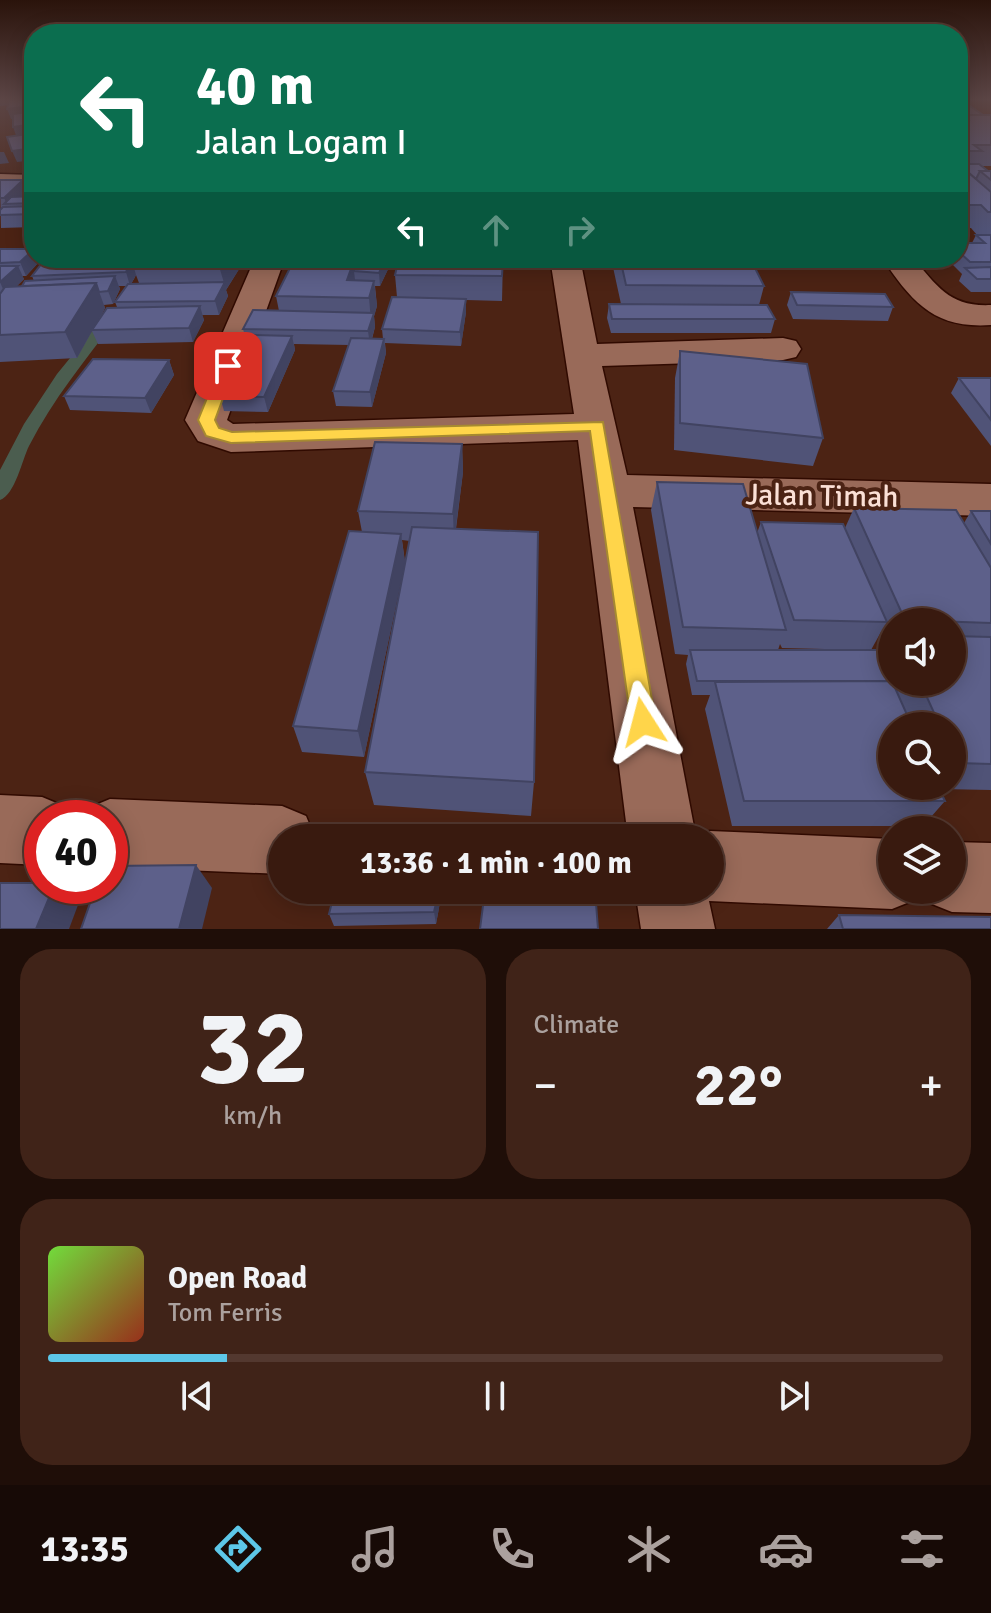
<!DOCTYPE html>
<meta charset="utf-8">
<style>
body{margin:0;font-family:Signika,sans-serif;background:#402318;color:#f1f3f6;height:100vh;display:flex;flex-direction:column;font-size:30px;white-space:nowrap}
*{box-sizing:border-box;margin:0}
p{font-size:26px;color:#aba19e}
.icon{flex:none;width:44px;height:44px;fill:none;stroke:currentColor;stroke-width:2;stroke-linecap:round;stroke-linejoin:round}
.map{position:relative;height:929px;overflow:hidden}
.details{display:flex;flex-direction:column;gap:20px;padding:20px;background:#1f0e08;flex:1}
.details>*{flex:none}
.top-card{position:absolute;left:24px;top:24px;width:944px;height:244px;border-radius:32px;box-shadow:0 4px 20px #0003,0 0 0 2px #53382f;background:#0b6e4f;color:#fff;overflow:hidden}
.fabs{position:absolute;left:878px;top:608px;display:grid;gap:16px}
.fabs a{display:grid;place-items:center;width:88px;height:88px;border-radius:50%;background:#391a0f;box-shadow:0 4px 20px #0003,0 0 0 2px #53382f;font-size:40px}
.speed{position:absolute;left:24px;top:800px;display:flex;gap:16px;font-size:40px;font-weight:700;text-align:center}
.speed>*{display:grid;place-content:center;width:104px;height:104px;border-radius:50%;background:#391a0f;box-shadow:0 4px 20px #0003,0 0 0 2px #53382f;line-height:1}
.speed .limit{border:12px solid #d22;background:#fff;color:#111}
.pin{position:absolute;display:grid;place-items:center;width:68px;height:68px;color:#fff;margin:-34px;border-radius:16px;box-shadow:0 4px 12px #0006}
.me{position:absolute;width:88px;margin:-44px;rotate:351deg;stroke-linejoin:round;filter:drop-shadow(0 0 6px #0008)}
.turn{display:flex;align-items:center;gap:28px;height:168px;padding:0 40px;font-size:36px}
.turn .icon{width:104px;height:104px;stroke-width:2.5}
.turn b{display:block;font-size:56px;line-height:68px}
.lanes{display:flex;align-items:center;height:76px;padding:0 40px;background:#0003;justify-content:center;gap:40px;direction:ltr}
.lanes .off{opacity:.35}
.big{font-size:60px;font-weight:800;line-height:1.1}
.details .widget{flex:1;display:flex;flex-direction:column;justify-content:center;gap:12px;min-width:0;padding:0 28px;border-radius:32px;background:#402318}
.details .dial{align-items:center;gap:0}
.dial b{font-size:104px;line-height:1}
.song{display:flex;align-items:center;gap:24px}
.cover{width:96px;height:96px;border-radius:12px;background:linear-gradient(135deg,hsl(100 70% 55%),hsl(10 70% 35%))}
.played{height:8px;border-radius:4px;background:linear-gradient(90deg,#5dc7e8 20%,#53382f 20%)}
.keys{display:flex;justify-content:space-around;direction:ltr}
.heat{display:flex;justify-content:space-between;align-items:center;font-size:44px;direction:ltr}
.details .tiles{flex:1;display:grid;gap:20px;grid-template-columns:1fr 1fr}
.widget:last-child{grid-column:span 2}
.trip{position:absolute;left:268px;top:824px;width:456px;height:80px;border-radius:40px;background:#391a0f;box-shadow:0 4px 20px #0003,0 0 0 2px #53382f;font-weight:800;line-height:80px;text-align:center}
.dock{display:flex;height:128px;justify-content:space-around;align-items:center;background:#170a06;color:#aba19e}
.dock .icon{width:56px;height:56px}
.dock .current{color:#5dc7e8}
.dock b{font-size:36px;color:#f1f3f6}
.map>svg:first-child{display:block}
</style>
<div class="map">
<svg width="991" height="929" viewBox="0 0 991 929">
<rect width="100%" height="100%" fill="#4c2314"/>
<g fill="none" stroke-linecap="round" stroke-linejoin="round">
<path fill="#4b5d4f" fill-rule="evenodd" d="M 111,313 L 118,317 C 86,359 53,399 29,446 C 22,460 15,495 0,500 L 0,470 L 24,424 L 57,374 L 106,314 Z"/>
<defs>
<g id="minor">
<path d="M 0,174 L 34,175 L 34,191 L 0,190 Z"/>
<path d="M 255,258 L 285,258 L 227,420 L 233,424 L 574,414 L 550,258 L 580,258 L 597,344 L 783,338 L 796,341 L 801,349 L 796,357 L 783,360 L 602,366 L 627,475 L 991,484 L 991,516 L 633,507 L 696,837 L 710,831 L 892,839 L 892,890 L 921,890 L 917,899 L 892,909 L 709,901 L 715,929 L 641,929 L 635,890 L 710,890 L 710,838 L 628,838 L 578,440 L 231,452 L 198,441 L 185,420 Z"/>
<path d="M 882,258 L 913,258 C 938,287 950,307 991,305 L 991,325 C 934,329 912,302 882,258 Z"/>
<path d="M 0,795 L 42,797 L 66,807 L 70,818 L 42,818 L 42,865 L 0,863 Z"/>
<path d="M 110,799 L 282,806 L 306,816 L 315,838 L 282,838 L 282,874 L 110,867 L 110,818 L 82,818 L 86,809 Z"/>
<path d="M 952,842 L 991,843 L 991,913 L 952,912 L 927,902 L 922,890 L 952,890 Z"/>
</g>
</defs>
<use href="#minor" stroke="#300a00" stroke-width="3"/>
<use href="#minor" fill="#996a59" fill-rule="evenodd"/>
</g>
<g fill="#505377" fill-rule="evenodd">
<path d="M 958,104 L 983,115 L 991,115 L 991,166 L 981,166 L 988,171 L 991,171 L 991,292 L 971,292 L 959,281 L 962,274 L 946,258 L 958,258 L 958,243 L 972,243 L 976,235 L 977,235 L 971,228 L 958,228 Z"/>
<path d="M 0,180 L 23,180 L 28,192 L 23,196 L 34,196 L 34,227 L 1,228 Z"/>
<path d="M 0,249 L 38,258 L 39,262 L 26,276 L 22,276 L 24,279 L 16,287 L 22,286 L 34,281 L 32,276 L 46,258 L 246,258 L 226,290 L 228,296 L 219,315 L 202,315 L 204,320 L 193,342 L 98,344 L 92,331 L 77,358 L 0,362 ZM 136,275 L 139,283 L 131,284 L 134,279 ZM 119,286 L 127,286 L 115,302 L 117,307 L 101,316 L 105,308 L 104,305 L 113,304 L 120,289 Z"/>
<path d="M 503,258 L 502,301 L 466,300 L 466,312 L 461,346 L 385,343 L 386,353 L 372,407 L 336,406 L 333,391 L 349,345 L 294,344 L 295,350 L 268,412 L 224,411 L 220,396 L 248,343 L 247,343 L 243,329 L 279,311 L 276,296 L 293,262 L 392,261 L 380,286 L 375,286 L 377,306 L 374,316 L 375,327 L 372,339 L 383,339 L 382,329 L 397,297 L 395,275 Z"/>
<path d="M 611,258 L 805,258 L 802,267 L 754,266 L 764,286 L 759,305 L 775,319 L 771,333 L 611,333 L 607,318 L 609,304 L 621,304 Z"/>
<path d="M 791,292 L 893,307 L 888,321 L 793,319 L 787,305 Z"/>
<path d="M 680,351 L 823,438 L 813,466 L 674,450 L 675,378 Z"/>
<path d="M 169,360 L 174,375 L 151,413 L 70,410 L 64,396 Z"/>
<path d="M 959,378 L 991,378 L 991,446 L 951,393 Z"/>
<path d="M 462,444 L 463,472 L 456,529 L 534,782 L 531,816 L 374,805 L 365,772 L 410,541 L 402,540 L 405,562 L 364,757 L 302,752 L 293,726 L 362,532 L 358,511 Z"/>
<path d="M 657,482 L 757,533 L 761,522 L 845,528 L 854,508 L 964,523 L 971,511 L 991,511 L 991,790 L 940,789 L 945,801 L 923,826 L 732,826 L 705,709 L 710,695 L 692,695 L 686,664 L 688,655 L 675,654 L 651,510 ZM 892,622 L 952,622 L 952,682 L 892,682 ZM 881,632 L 888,648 L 892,648 L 887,656 L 871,650 ZM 780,644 L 782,648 L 867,650 L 778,650 ZM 892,726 L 952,726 L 952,786 L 892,786 Z"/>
<path d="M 335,890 L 440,890 L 441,897 L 436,924 L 334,926 L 329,914 Z"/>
<path d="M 839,915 L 991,929 L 827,929 Z"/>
</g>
<g fill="#414361">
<path d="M 0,100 L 20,100 L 21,104 L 0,106 Z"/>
<path d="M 23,100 L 28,100 L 30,105 L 27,118 L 11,119 L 7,109 Z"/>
<path d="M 34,124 L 34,136 L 17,138 L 13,127 Z"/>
<path d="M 34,148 L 34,160 L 17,162 L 12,151 Z"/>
<path d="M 0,152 L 4,152 L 9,163 L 0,164 Z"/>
<path d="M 23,180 L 28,192 L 16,204 L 7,204 L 4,198 Z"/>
<path d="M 34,249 L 34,258 L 38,258 L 39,262 L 26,276 L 20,262 Z"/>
<path d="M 133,258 L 139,258 L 133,264 L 136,275 L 130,286 L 126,272 Z"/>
<path d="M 225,258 L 246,258 L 226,290 L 228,296 L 219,315 L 215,301 L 224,283 L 219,266 Z"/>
<path d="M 386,258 L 392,258 L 392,261 L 380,286 L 379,273 Z"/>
<path d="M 353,263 L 356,288 L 347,280 Z"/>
<path d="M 18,266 L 24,279 L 6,296 L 0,282 Z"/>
<path d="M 115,276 L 120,289 L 113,304 L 108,291 Z"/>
<path d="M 374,281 L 377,306 L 374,316 L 375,327 L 370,345 L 368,331 L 371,321 L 369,298 Z"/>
<path d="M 96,283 L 105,308 L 77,358 L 65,332 Z"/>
<path d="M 466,299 L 466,312 L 461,346 L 460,332 Z"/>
<path d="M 200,306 L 204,320 L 193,342 L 189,328 Z"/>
<path d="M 292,336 L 295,350 L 268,412 L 264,397 Z"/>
<path d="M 384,339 L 386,353 L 372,407 L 370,392 Z"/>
<path d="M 169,360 L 174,375 L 151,413 L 145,398 Z"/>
<path d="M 462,444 L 463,472 L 454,542 L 453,514 Z"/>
<path d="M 401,534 L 405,562 L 364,757 L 358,731 Z"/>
<path d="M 196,865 L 212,888 L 202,929 L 179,929 Z"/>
<path d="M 54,886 L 58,886 L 78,905 L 69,929 L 36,929 Z"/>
<path d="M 439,890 L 440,890 L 441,897 L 436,924 L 434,912 Z"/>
</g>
<g fill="#5d608a" stroke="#414361" stroke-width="2">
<path d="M 9,100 L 25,100 L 23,107 L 7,109 Z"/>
<path d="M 958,104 L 967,104 L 983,115 L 959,115 L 958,119 Z"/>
<path d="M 34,111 L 34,124 L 13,127 L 13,114 Z"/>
<path d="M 959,115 L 991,115 L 991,145 L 974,145 L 982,151 L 958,151 L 958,120 L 967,120 Z"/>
<path d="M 34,133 L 34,148 L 12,151 L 7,137 Z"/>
<path d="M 958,164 L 979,164 L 988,171 L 980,171 L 976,179 L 963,168 L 958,166 Z"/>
<path d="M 958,168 L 963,168 L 991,192 L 991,212 L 988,212 L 981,205 L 958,205 Z"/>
<path d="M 980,171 L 991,171 L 991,180 Z"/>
<path d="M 0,180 L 23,180 L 4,198 L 0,198 Z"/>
<path d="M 34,196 L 34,203 L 4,204 L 11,197 Z"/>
<path d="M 34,206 L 34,214 L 0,215 L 0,210 L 3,207 Z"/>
<path d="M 976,235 L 991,235 L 991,262 L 970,262 L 958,251 L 958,243 L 985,243 Z"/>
<path d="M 0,249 L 34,249 L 20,262 L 0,263 Z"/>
<path d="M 46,258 L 133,258 L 126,272 L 32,276 Z"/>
<path d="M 138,258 L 225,258 L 219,266 L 133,264 Z"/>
<path d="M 298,258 L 386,258 L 379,273 L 354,271 L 353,263 L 295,262 Z"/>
<path d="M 399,258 L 503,258 L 502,276 L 395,275 Z"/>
<path d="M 620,258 L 750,258 L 764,286 L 626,285 Z"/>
<path d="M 293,262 L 353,263 L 347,280 L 374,281 L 369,298 L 276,296 Z"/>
<path d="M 0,266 L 18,266 L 0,282 Z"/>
<path d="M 991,267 L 991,279 L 977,279 L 965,268 Z"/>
<path d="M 115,276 L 108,291 L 99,292 L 96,283 L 22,286 L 25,281 Z"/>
<path d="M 225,282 L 215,301 L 115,302 L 128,284 Z"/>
<path d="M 96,283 L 65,332 L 0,335 L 0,294 L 5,287 Z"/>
<path d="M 791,292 L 885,294 L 893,307 L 797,305 Z"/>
<path d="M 392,297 L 466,299 L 460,332 L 382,329 Z"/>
<path d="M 609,304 L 767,305 L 775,319 L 612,319 Z"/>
<path d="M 200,306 L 189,328 L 92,330 L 107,308 Z"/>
<path d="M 253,310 L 374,313 L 368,331 L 243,329 Z"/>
<path d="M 253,335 L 292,336 L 264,397 L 220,396 Z"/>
<path d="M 351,338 L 384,339 L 370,392 L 333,391 Z"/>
<path d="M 680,351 L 807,364 L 823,438 L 680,423 Z"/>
<path d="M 93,359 L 169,360 L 145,398 L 64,396 Z"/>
<path d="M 959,378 L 991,378 L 991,420 Z"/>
<path d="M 375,442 L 462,444 L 453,514 L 358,511 Z"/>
<path d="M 657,482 L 743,484 L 786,630 L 683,627 Z"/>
<path d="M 854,508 L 956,510 L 991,568 L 991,623 L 905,620 Z"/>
<path d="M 971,511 L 991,511 L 991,544 Z"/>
<path d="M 761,522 L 843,524 L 887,622 L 794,620 Z"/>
<path d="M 412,527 L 538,532 L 534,782 L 365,772 Z"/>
<path d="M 349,531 L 401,534 L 358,731 L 293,726 Z"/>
<path d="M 952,636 L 991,637 L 991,764 L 957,763 L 952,752 L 952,726 L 940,726 L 920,682 L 952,682 Z"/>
<path d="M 690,650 L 884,650 L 892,667 L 892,681 L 697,681 Z"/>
<path d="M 892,681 L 912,726 L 892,726 L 892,786 L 938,786 L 945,801 L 744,801 L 715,682 Z"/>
<path d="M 196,865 L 179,929 L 81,929 L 96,886 L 110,886 L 110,866 Z"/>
<path d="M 0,883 L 42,883 L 42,886 L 54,886 L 36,929 L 0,929 Z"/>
<path d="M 335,890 L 439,890 L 434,912 L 329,914 Z"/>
<path d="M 485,890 L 595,890 L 598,929 L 480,929 Z"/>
<path d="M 839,915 L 991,917 L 991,929 L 843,929 Z"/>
</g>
<linearGradient id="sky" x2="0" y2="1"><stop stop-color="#2a130b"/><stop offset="0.43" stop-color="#5b4545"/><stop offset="1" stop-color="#5b4545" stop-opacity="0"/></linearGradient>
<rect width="991" height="230" fill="url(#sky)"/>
<path fill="#ffd54a" stroke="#a68a30" stroke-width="2" d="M 228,362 L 235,366 L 215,420 L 219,428 L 232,432 L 603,422 L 656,722 L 652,730 L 643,734 L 635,730 L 631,722 L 590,431 L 231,443 L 206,436 L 198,420 L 220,366 Z"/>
<g text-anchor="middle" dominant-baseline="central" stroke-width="8" stroke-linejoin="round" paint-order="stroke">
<g font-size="30" fill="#fbe0d6" stroke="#4c2314">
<text transform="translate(822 496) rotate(1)">Jalan Timah</text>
</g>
</g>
</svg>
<div class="fabs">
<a><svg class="icon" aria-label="sound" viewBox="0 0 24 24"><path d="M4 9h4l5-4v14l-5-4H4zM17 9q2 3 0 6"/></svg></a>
<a><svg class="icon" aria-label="search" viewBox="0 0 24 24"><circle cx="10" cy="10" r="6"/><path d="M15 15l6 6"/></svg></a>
<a><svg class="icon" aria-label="layers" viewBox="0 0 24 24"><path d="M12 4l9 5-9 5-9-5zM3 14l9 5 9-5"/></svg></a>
</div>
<div class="speed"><div class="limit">40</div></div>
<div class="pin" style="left:228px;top:366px;background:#d93025"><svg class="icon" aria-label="arrive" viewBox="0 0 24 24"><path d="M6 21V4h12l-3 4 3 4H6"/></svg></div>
<svg class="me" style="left:643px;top:722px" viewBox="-20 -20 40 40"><path d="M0-17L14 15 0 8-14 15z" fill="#ffd54a" stroke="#fff" stroke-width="4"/></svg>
<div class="trip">13:36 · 1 min · 100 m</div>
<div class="top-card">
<div class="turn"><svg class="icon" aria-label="left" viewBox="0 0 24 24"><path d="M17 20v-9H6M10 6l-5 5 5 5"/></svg><div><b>40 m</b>Jalan Logam I</div></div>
<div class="lanes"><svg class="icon" aria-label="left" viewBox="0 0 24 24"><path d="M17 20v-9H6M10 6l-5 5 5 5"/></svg><svg class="icon off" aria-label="ahead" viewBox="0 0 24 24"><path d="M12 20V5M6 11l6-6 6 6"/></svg><svg class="icon off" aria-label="right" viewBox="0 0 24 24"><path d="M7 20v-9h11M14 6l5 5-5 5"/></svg></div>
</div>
</div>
<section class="details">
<div class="tiles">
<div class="widget dial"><b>32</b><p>km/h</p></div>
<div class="widget"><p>Climate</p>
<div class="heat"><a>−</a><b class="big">22°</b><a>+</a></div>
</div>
<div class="widget">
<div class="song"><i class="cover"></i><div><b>Open Road</b><p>Tom Ferris</p></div></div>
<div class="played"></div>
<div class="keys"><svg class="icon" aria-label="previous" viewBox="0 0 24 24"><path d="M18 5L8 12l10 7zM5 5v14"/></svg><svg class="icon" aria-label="pause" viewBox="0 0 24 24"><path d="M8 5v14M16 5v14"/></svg><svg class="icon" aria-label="next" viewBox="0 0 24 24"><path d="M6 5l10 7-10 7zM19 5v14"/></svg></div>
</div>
</div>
</section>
<nav class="dock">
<b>13:35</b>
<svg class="icon current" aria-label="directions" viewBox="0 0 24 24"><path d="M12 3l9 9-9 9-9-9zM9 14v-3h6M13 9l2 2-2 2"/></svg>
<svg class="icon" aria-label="music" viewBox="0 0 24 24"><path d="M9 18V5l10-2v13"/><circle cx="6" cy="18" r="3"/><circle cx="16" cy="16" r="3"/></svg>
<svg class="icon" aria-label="phone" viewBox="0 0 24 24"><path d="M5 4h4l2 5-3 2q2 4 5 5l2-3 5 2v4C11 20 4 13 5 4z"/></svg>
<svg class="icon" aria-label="climate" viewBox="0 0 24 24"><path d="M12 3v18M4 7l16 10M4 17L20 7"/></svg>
<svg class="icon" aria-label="car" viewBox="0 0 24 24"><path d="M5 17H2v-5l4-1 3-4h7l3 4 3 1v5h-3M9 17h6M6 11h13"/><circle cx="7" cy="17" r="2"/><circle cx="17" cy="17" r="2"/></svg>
<svg class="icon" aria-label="filters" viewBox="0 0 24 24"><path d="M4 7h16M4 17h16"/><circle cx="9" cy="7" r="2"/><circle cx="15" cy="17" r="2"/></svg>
</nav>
